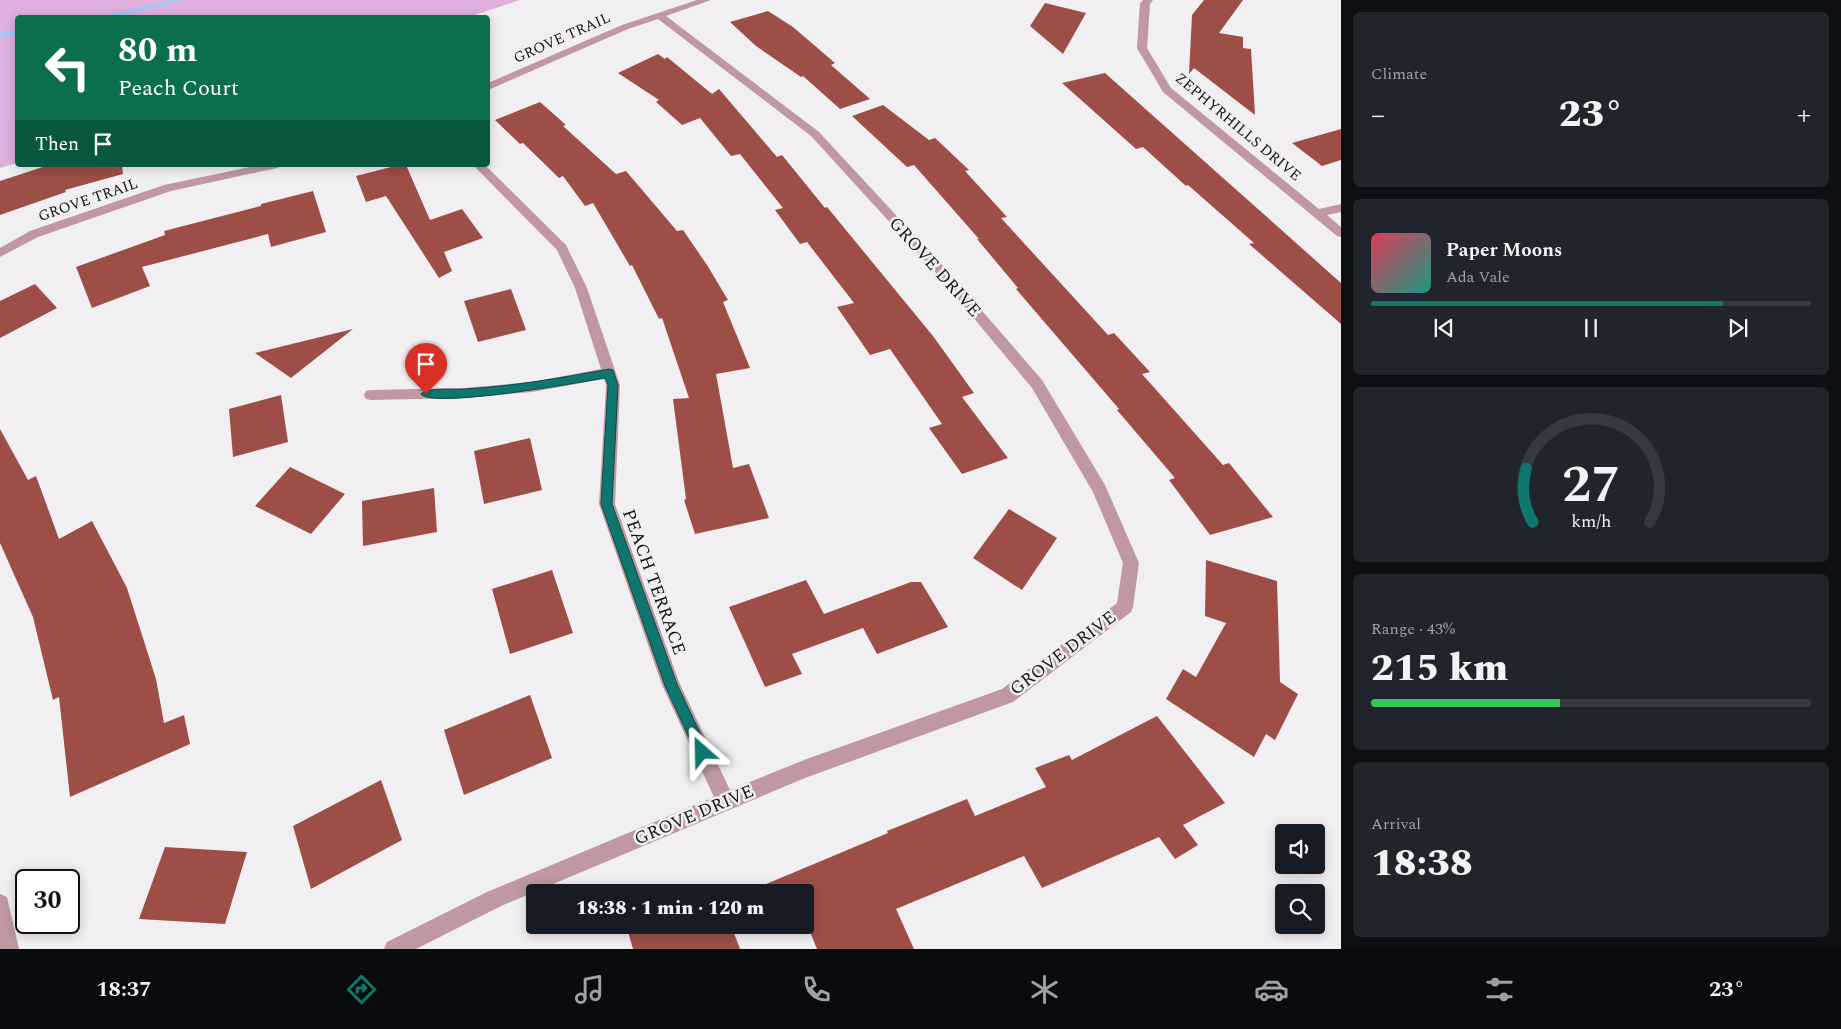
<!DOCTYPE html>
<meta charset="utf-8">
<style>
body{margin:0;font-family:Spectral,serif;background:#20242c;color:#f1f3f6;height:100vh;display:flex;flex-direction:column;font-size:19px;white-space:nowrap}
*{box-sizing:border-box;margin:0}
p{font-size:16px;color:#9ea1a6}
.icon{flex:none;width:28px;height:28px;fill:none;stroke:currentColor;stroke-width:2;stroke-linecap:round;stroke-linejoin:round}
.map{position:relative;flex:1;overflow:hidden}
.side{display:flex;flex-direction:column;gap:12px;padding:12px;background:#0d0f14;width:500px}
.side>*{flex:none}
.banner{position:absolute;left:15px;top:15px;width:475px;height:152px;border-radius:5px;box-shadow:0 2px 12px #0003;background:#0b6e4f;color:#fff;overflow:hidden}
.fabs{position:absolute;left:1275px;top:824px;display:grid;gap:10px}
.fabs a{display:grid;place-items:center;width:50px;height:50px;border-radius:5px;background:#171b24;box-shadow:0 2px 12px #0003;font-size:25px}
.speed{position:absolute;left:15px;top:869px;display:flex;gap:10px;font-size:25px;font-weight:700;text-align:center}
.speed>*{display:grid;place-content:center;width:65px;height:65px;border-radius:50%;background:#171b24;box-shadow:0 2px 12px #0003;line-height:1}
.speed .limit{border:2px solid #111;border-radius:8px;background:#fff;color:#111}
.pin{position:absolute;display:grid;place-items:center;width:42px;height:42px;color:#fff;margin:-51px -21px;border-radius:50% 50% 50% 0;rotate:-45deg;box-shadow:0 0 5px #0007}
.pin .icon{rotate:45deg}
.me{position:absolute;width:55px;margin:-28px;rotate:335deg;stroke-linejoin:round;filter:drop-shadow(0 0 4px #0008)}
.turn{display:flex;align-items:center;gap:18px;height:105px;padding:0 20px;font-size:22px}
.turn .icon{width:65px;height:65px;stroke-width:2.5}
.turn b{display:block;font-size:35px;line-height:42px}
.then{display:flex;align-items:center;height:48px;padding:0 20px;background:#0003;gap:10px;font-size:19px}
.big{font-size:38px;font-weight:800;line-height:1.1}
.side .card{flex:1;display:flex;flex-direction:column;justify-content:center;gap:8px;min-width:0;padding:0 18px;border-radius:8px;background:#20242c}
.side .dial{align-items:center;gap:0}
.dial svg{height:130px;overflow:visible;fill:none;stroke:#363941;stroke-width:7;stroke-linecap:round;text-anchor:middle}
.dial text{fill:#f1f3f6;stroke:none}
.song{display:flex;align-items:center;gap:15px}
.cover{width:60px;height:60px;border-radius:8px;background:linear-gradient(135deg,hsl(350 70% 55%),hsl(170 70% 35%))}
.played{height:5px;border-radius:2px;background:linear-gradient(90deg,#0f766e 80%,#363941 80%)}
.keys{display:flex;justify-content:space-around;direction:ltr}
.heat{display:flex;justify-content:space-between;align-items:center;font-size:28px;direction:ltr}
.charge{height:8px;border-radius:4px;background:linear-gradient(90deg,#34c759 43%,#363941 0)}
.trip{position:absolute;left:526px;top:884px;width:288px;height:50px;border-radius:5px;background:#171b24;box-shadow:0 2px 12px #0003;font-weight:800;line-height:50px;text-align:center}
.dock{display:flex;height:80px;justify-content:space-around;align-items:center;background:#090b0e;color:#9ea1a6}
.dock .icon{width:35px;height:35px}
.dock .on{color:#0f766e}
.dock b{font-size:22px;color:#f1f3f6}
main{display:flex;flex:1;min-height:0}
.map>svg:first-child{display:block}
</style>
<main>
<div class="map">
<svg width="1341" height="949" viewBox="0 0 1341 949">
<rect width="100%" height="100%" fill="#f2eff2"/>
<path fill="#e0b0df" d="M 0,0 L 520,0 L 466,18 L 18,18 L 17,163 L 0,168 Z"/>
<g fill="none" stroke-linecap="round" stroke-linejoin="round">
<g fill="#94cef9" fill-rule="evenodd">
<path d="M 172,0 L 183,0 L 110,18 L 96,18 Z"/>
<path d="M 18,30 L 18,34 L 0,37 L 0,33 Z"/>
</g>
</g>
<g fill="#9d4e47">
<path d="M 1204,0 L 1243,0 L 1219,33 L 1243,37 L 1243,48 L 1251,49 L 1255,115 L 1194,68 L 1189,74 L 1192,15 Z"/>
<path d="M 1045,3 L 1086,13 L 1063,54 L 1030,26 Z"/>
<path d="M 768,11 L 793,27 L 835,63 L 831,65 L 870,99 L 840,109 L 803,76 L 801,77 L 756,46 L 730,22 Z"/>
<path d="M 658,54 L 665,59 L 667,57 L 712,94 L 719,89 L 777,157 L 782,155 L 825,208 L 827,207 L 933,336 L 974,393 L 962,397 L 1008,458 L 962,474 L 929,428 L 942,424 L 890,349 L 870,355 L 837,307 L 854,303 L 807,242 L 800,244 L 775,210 L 783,208 L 740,154 L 731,156 L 700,118 L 682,125 L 656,102 L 659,100 L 618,73 Z"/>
<path d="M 1105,73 L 1341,283 L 1341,324 L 1249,244 L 1254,243 L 1188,185 L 1186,186 L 1143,147 L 1136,149 L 1062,83 Z"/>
<path d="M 540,102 L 566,125 L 563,126 L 616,174 L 626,171 L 677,231 L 683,230 L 707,265 L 728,300 L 723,302 L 750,368 L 716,374 L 733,468 L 749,464 L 769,518 L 695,534 L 684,500 L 686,499 L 673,399 L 689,398 L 662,318 L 659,319 L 632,265 L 630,266 L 593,203 L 585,206 L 563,176 L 559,178 L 523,143 L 520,144 L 495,120 Z"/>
<path d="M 883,105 L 929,140 L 935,138 L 969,170 L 965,171 L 1007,217 L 1001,218 L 1108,335 L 1114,333 L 1150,372 L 1142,374 L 1223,465 L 1229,463 L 1273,517 L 1210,535 L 1169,480 L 1175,478 L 1117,410 L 1119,409 L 1016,289 L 1018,288 L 977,239 L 979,239 L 914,165 L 907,167 L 852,116 Z"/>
<path d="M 1341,129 L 1341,160 L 1322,166 L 1292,143 Z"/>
<path d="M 49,165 L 122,165 L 123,174 L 65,190 L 66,192 L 0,215 L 0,181 Z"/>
<path d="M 399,165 L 406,165 L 430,220 L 462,209 L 483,238 L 444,252 L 452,271 L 439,278 L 386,196 L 366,202 L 356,176 Z"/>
<path d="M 313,191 L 326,232 L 271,247 L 268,234 L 142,267 L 150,286 L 92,308 L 76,267 L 165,235 L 164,231 L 261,206 L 261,204 Z"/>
<path d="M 35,284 L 57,308 L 0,338 L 0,301 Z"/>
<path d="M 511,289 L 526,330 L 478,342 L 464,301 Z"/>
<path d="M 353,329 L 291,378 L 255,353 Z"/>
<path d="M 281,395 L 288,442 L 233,457 L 229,409 Z"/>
<path d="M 0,429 L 28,480 L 36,476 L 59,539 L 92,521 L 127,588 L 156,679 L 164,723 L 184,715 L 190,744 L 70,797 L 59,697 L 53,700 L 33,617 L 0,543 Z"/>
<path d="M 530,438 L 542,490 L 484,504 L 474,451 Z"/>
<path d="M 290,467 L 345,494 L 311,534 L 255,506 Z"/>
<path d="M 434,488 L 437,532 L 363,546 L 362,501 Z"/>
<path d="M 1009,509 L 1057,538 L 1022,590 L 973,558 Z"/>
<path d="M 1206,560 L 1277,581 L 1280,682 L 1298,694 L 1275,740 L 1266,734 L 1254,757 L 1166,699 L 1183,669 L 1196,677 L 1226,623 L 1205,616 Z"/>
<path d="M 552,570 L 573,633 L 510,654 L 492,589 Z"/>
<path d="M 806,580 L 824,614 L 911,582 L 921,582 L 948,627 L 877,654 L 863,628 L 792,654 L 802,674 L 765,687 L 729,607 Z"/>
<path d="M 530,695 L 552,758 L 464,795 L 444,730 Z"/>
<path d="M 1157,716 L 1225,803 L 1183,825 L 1198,845 L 1175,859 L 1159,837 L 1042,888 L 1024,856 L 896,909 L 914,949 L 817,949 L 805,920 L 805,892 L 747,892 L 888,833 L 887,831 L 967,799 L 975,816 L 1046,787 L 1035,768 L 1069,755 L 1072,760 Z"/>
<path d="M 381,780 L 402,840 L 311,889 L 293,826 Z"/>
<path d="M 165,847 L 247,852 L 225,924 L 139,919 Z"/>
<path d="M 626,925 L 731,925 L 740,949 L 633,949 Z"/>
</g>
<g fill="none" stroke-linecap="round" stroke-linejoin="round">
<g fill="#bf98a1" fill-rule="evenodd">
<path d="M 697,0 L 711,0 L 666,16 L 819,132 L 945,268 L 1042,380 L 1105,485 L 1139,563 L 1133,607 L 1131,612 L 1013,702 L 805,778 L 501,906 L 416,949 L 384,949 L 387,942 L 487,892 L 714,797 L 662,685 L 599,504 L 606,385 L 604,379 L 532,392 L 464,398 L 371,400 L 366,399 L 364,395 L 366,391 L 371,390 L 464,388 L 532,382 L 601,369 L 575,288 L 557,250 L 473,165 L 485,165 L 566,245 L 587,288 L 620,385 L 615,504 L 679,682 L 730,790 L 804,760 L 1002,689 L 1117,603 L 1123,563 L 1093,492 L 1032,388 L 937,274 L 811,136 L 658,19 L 628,29 L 488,90 L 488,83 L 622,25 Z"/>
<path d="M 1143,0 L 1153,0 L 1150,4 L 1147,48 L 1171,88 L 1319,209 L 1341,204 L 1341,212 L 1327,215 L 1341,227 L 1341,237 L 1337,236 L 1163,92 L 1137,48 L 1140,3 Z"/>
<path d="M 260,165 L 283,165 L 277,168 L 171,191 L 38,237 L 0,257 L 0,248 L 30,231 L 164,185 Z"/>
<path d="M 0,894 L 7,897 L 19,949 L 0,949 Z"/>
</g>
</g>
<path fill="#0f766e" stroke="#0a4d48" d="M 609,369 L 613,370 L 618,385 L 612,504 L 677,684 L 709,752 L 707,757 L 702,759 L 698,757 L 665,686 L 601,504 L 608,385 L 605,378 C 582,382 431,409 421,394 C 426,387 455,390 465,389 C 514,386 561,378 609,369 Z"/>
<g text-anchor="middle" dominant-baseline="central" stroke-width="5" stroke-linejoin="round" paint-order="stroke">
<g font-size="15" fill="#151415" stroke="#f2eff2">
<text transform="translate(562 38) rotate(-24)">GROVE TRAIL</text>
<text transform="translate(1238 127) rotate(40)">ZEPHYRHILLS DRIVE</text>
<text transform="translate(88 200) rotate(-19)">GROVE TRAIL</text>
</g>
<g font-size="18" fill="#151415" stroke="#f2eff2">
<text transform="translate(935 267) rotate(48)">GROVE DRIVE</text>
<text transform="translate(654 582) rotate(70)">PEACH TERRACE</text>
<text transform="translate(1063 653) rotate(-37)">GROVE DRIVE</text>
<text transform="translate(694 815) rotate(-23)">GROVE DRIVE</text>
</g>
</g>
</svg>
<div class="fabs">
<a><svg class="icon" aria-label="sound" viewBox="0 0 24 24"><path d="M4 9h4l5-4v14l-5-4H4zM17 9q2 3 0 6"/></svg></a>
<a><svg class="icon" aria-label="search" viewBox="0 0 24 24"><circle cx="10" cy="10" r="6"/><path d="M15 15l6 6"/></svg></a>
</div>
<div class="speed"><div class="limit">30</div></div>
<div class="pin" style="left:426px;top:394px;background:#d93025"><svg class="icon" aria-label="arrive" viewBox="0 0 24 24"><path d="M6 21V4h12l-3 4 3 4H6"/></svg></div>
<svg class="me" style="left:702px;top:752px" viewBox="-20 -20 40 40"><path d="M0-17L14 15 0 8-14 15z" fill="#0f766e" stroke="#fff" stroke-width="4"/></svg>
<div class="trip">18:38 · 1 min · 120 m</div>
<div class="banner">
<div class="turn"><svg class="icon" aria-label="left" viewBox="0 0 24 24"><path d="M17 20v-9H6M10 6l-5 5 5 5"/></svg><div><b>80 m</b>Peach Court</div></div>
<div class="then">Then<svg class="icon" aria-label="arrive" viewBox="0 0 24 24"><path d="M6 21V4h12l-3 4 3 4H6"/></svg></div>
</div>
</div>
<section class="side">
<div class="card"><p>Climate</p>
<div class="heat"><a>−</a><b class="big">23°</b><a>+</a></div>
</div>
<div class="card">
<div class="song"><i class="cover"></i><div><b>Paper Moons</b><p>Ada Vale</p></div></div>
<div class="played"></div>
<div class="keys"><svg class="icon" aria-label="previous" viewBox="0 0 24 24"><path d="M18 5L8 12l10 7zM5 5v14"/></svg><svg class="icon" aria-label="pause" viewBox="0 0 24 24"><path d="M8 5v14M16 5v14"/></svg><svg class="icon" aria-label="next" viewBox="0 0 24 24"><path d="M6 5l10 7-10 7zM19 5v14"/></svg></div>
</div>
<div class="card dial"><svg viewBox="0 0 100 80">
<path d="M14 69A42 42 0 1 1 86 69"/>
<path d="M14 69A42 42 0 0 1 10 36" stroke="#0f766e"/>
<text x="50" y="56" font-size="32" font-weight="700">27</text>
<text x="50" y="72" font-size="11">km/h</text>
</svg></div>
<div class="card"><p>Range · 43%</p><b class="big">215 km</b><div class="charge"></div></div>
<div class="card"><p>Arrival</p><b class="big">18:38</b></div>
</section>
</main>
<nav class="dock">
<b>18:37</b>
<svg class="icon on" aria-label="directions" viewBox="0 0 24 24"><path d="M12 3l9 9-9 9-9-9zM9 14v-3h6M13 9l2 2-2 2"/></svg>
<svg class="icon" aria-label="music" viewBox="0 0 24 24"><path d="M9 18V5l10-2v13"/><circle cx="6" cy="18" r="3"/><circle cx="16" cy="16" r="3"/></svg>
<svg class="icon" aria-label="phone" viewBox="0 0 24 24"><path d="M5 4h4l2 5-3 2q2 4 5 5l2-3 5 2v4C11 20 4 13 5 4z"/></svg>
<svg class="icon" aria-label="climate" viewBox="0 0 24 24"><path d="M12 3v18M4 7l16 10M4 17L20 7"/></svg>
<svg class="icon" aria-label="car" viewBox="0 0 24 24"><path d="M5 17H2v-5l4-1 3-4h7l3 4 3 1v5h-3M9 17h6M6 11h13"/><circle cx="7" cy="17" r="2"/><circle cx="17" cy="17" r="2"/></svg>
<svg class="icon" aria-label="filters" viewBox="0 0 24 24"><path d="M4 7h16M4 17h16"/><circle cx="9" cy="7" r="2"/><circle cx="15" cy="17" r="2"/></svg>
<b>23°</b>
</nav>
